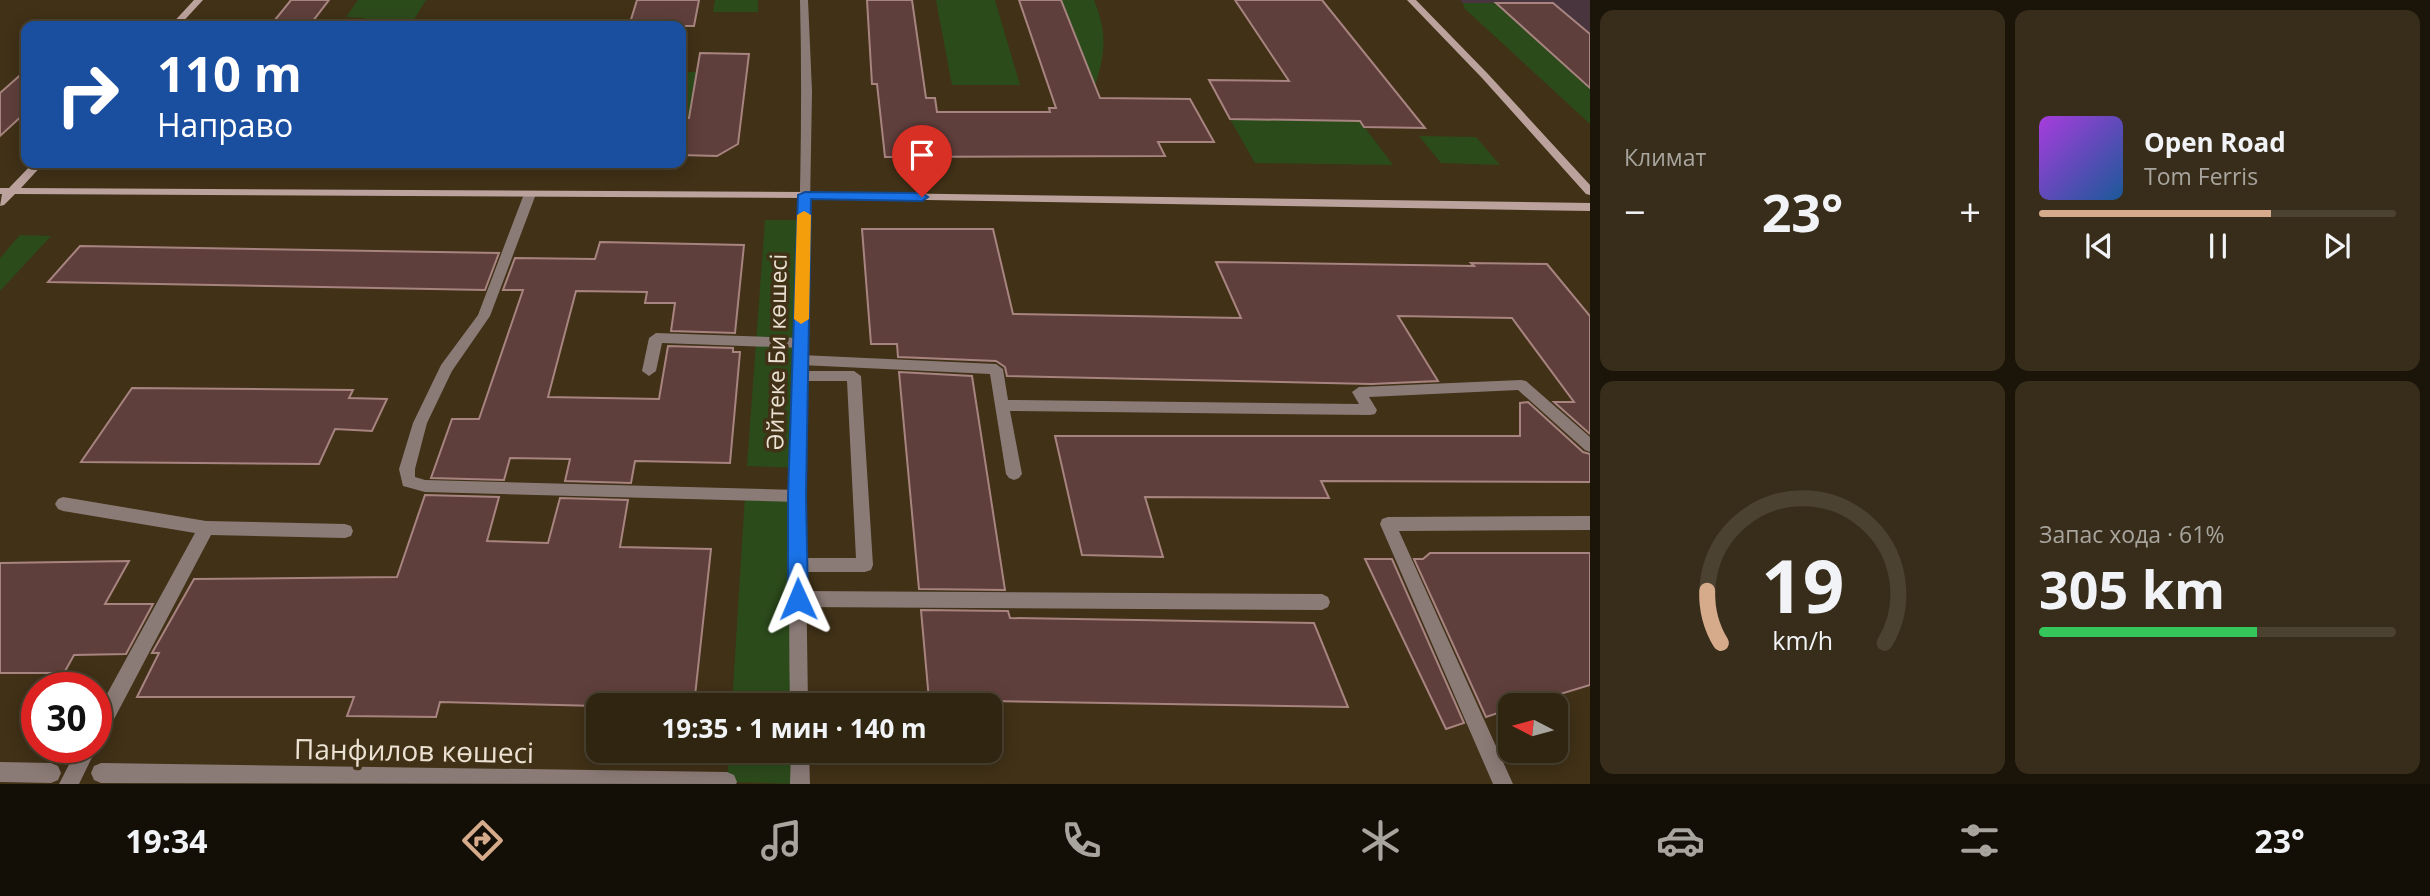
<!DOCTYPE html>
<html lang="ru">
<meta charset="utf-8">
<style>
body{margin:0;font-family:"Open Sans",sans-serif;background:#382d1a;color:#f1f3f6;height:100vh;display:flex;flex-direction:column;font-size:26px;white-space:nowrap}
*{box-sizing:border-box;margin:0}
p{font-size:23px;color:#a8a59f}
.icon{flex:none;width:38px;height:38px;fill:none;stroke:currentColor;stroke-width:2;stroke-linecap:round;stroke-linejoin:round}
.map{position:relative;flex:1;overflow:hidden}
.panel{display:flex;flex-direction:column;gap:10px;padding:10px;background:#1a1409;width:840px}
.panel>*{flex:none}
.guide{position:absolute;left:21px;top:21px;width:665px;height:147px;border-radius:14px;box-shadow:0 4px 18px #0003,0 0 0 2px #4b4231;background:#1a4fa0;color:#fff;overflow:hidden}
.needle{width:46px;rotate:276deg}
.fabs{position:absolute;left:1498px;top:693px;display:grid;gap:14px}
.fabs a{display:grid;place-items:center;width:70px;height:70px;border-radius:14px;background:#302511;box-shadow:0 4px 18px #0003,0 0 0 2px #4b4231;font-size:35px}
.speed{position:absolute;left:21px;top:672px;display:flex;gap:14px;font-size:35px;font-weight:700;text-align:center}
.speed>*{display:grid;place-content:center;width:91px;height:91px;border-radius:50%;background:#302511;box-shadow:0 4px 18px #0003,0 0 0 2px #4b4231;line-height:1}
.speed .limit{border:10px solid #d22;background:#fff;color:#111}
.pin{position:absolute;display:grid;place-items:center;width:60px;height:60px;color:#fff;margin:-72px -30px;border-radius:50% 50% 50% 0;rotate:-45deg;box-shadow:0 0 7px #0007}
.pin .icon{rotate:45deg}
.me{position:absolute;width:77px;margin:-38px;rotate:359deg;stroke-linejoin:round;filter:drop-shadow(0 0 5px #0008)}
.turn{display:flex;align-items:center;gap:24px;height:147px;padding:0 21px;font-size:32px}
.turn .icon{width:91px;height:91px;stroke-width:2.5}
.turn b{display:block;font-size:49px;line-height:60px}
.big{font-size:52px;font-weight:700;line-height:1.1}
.panel .widget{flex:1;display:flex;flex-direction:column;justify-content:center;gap:10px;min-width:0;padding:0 24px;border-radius:14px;background:#382d1a}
.panel .dial{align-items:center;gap:0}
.dial svg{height:182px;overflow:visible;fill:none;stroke:#4b4231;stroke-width:7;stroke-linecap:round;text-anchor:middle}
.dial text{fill:#f1f3f6;stroke:none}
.song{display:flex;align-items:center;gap:21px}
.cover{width:84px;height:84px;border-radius:10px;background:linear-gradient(135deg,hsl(280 70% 55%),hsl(210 70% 35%))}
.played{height:7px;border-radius:4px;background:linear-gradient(90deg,#d6ab8b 65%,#4b4231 65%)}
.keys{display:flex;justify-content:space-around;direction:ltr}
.heat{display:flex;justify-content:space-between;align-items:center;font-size:38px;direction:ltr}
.charge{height:10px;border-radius:5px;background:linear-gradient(90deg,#34c759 61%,#4b4231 0)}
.panel .tiles{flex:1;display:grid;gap:10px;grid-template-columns:repeat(2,1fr)}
.trip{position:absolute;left:586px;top:693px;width:416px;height:70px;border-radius:14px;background:#302511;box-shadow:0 4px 18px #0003,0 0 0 2px #4b4231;font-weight:700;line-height:70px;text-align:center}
.menu{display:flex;height:112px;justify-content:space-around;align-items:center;background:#130f07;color:#a8a59f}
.menu .icon{width:49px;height:49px}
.menu .selected{color:#d6ab8b}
.menu b{font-size:32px;color:#f1f3f6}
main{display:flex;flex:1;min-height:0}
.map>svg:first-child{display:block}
</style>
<main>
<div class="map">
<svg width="1590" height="784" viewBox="0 0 1590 784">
<rect width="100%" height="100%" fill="#403117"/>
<path fill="#48353e" d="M 1460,0 L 1590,0 L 1590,88 L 1496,3 L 1463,3 Z"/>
<g fill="#2c4b1b">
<path d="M 358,0 L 426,0 L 410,26 L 359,26 L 365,18 L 346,17 Z"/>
<path d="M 715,0 L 758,0 L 758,12 L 713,12 Z"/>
<path d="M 936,0 L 995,0 L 1020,85 L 952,85 Z"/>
<path d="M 1061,0 L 1094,0 C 1107,32 1106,52 1095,85 Z"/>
<path d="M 1463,3 L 1496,3 L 1590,88 L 1590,124 L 1464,8 Z"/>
<path d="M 681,72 L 697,72 L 689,118 L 681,118 Z"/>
<path d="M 1230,119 L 1360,121 L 1393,165 L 1255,163 Z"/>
<path d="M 1419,136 L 1476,137 L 1500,165 L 1441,163 Z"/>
<path d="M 765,220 L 804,220 L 798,468 L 747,466 Z"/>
<path d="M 20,235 L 51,236 L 0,291 L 0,258 Z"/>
<path d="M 745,496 L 797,496 L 799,705 L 732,705 Z"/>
<path d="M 729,751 L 800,751 L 800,784 L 727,782 Z"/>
</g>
<g fill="#5f3f3c" stroke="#a88480" stroke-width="2">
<path d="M 291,0 L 329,0 L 309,26 L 270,26 Z"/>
<path d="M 637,0 L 699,0 L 694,26 L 629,26 Z"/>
<path d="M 867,0 L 912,0 L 926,98 L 935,98 L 937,112 L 1050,112 L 1049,108 L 1056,108 L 1019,0 L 1061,0 L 1100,98 L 1190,99 L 1214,142 L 1158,142 L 1165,156 L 885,157 L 877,84 L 872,84 Z"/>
<path d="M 1235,0 L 1322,0 L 1425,128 L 1364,127 L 1360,121 L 1230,119 L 1209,80 L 1289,81 Z"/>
<path d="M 1496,3 L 1553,3 L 1590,34 L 1590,88 Z"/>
<path d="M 700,53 L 749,54 L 738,144 L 717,156 L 681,155 L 681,118 L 689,118 Z"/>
<path d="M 26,70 L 26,112 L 0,136 L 0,93 Z"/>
<path d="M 862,229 L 993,229 L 1013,314 L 1241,318 L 1216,262 L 1474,266 L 1471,263 L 1547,264 L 1590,316 L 1590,434 L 1554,402 L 1574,402 L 1512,318 L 1398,316 L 1438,381 L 1371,384 L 1007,376 L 1005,367 L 996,361 L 898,357 L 897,344 L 871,344 Z"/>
<path d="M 600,242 L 744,245 L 735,333 L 671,331 L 675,303 L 645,303 L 647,292 L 576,291 L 548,397 L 659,399 L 668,346 L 733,348 L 733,352 L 740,352 L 730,463 L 635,461 L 631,483 L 565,481 L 570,459 L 510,458 L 504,480 L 431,478 L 452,419 L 479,419 L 523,290 L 503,290 L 515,258 L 595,259 Z"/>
<path d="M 80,246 L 499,253 L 485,290 L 48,282 Z"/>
<path d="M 899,372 L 972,376 L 1005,590 L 919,589 Z"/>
<path d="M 132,388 L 353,390 L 349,398 L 387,399 L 372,431 L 335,429 L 319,464 L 81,462 Z"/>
<path d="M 1528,402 L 1583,452 L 1590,454 L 1590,482 L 1321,481 L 1329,498 L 1145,497 L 1163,557 L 1082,555 L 1055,436 L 1520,436 L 1520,403 Z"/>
<path d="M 425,495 L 499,497 L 487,541 L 548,543 L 560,498 L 628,500 L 620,547 L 711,549 L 694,705 L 598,706 L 440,702 L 436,717 L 347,716 L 354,697 L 137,697 L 159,653 L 152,653 L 194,579 L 397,577 Z"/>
<path d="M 1430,553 L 1590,553 L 1590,685 L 1524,705 L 1510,705 L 1510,709 L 1486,717 L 1414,559 L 1423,559 Z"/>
<path d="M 1365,559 L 1392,559 L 1464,723 L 1446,729 Z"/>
<path d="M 129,561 L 105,604 L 153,604 L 126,654 L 74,655 L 64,673 L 0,673 L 0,563 Z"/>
<path d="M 921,610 L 1008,611 L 1010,618 L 1314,623 L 1348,707 L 929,700 Z"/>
</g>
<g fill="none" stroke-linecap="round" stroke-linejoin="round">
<g fill="#8b7b77" fill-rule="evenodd">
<path d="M 530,191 L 536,194 L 490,316 L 452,371 L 427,423 L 415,469 L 415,477 L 425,480 L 797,490 L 802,491 L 805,496 L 802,501 L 797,502 L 425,492 L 403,486 L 399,469 L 413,423 L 441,365 L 478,315 L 524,194 Z"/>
<path d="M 656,333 L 801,338 L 808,343 L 801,348 L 662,343 L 656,371 L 649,376 L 642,371 L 649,338 Z"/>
<path d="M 801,355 L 996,364 L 1003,369 L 1008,400 L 1359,404 L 1352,392 L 1359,387 L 1521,380 L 1526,381 L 1590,437 L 1590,452 L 1585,450 L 1518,390 L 1369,397 L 1377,410 L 1375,414 L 1370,415 L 1010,411 L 1022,474 L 1019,478 L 1014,480 L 1009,478 L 1006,474 L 990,374 L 801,365 L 794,360 Z"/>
<path d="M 800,371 L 854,371 L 861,376 L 873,565 L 871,570 L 865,572 L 798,572 L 792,570 L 790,565 L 792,560 L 798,558 L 856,558 L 847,381 L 800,381 L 793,376 Z"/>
<path d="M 63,497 L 206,521 L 345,524 L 351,526 L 353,531 L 351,536 L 345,538 L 211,535 L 103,740 L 96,742 L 96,714 L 195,533 L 63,511 L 58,509 L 55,504 L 58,499 Z"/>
<path d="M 1590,516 L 1590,530 L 1399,531 L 1513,784 L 1493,784 L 1380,524 L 1382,519 L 1388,517 Z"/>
<path d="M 798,591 L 1322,594 L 1328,597 L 1330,602 L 1328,607 L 1322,610 L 798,607 L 792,604 L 790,599 L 792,594 Z"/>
<path d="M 96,744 L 97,747 L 79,784 L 59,784 L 78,747 L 96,747 Z"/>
</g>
<g fill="#8b7b77" fill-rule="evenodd">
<path d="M 800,0 L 808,0 L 812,91 L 805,496 L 808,705 L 790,705 C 785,470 806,235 800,0 Z"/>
<path d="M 791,751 L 809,751 L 810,784 L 790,784 Z"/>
<path d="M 0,762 L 51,763 L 58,766 L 61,773 L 58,780 L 51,783 L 0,782 Z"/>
<path d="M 101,763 L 727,772 L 734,775 L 737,782 L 736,784 L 101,783 L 94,780 L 91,773 L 94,766 Z"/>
</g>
<g fill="#bca29d" fill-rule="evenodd">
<path d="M 194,0 L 203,0 L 179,26 L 170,26 Z"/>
<path d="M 1407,0 L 1416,0 L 1488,74 L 1590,185 L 1590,195 L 1586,194 L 1482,78 Z"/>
<path d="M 33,163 L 44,163 L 21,188 L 805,192 L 1590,203 L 1590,211 L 805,198 L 15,194 L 4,205 L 0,206 L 2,194 L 0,194 L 0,188 L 9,188 Z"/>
</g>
</g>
<path fill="#1a73e8" stroke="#114b97" stroke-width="2" d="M 805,192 L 922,193 L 928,197 L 922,201 L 811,199 L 806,496 L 808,599 L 805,605 L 798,607 L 791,605 L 788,599 L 788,496 L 798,195 Z"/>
<path fill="#f59e0b" d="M 804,211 L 811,215 L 809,319 L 801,324 L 794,319 L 797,215 Z"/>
<g text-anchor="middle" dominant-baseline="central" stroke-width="7" stroke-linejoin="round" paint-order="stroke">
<g font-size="23" fill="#ece2d3" stroke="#403117">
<text transform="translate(776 352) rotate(-89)">Әйтеке Би көшесі</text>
</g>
<g font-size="28" fill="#ece2d3" stroke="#403117">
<text transform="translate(414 750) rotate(1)">Панфилов көшесі</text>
</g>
</g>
</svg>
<div class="fabs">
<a><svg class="needle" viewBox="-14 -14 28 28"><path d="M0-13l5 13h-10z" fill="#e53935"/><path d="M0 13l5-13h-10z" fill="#a8a59f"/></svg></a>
</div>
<div class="speed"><div class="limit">30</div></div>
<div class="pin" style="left:922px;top:197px;background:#d93025"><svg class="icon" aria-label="arrive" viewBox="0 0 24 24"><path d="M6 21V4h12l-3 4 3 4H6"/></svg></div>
<svg class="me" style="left:798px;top:599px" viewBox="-20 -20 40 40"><path d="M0-17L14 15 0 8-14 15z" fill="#1a73e8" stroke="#fff" stroke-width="4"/></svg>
<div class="trip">19:35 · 1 мин · 140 m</div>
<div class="guide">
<div class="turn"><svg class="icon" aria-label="right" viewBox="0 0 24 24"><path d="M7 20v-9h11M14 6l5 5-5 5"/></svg><div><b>110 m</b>Направо</div></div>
</div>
</div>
<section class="panel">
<div class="tiles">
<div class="widget"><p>Климат</p>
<div class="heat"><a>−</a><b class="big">23°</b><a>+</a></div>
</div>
<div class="widget">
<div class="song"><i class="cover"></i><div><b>Open Road</b><p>Tom Ferris</p></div></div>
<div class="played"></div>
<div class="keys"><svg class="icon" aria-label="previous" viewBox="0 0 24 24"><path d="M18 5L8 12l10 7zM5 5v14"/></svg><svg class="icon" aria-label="pause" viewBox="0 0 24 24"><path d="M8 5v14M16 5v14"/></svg><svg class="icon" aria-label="next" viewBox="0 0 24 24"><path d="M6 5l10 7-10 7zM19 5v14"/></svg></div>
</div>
<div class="widget dial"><svg viewBox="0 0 100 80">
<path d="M14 69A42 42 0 1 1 86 69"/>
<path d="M14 69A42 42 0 0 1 8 46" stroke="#d6ab8b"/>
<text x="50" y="56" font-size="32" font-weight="700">19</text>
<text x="50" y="72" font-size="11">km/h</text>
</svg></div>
<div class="widget"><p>Запас хода · 61%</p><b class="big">305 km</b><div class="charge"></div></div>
</div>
</section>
</main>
<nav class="menu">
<b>19:34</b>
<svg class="icon selected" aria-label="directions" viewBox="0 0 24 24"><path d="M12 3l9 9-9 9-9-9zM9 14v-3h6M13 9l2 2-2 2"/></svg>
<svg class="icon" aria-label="music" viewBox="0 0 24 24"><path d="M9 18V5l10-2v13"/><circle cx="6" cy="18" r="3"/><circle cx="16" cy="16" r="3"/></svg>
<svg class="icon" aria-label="phone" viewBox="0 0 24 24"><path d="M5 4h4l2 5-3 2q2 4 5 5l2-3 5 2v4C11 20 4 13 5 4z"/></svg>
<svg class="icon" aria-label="climate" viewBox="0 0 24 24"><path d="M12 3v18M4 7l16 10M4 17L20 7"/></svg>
<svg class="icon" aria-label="car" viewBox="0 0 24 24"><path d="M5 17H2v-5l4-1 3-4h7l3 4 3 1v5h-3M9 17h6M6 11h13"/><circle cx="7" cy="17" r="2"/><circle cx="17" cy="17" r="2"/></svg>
<svg class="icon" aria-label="filters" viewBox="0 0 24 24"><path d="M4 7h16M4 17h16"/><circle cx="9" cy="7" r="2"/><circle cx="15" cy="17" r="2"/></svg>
<b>23°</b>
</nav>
